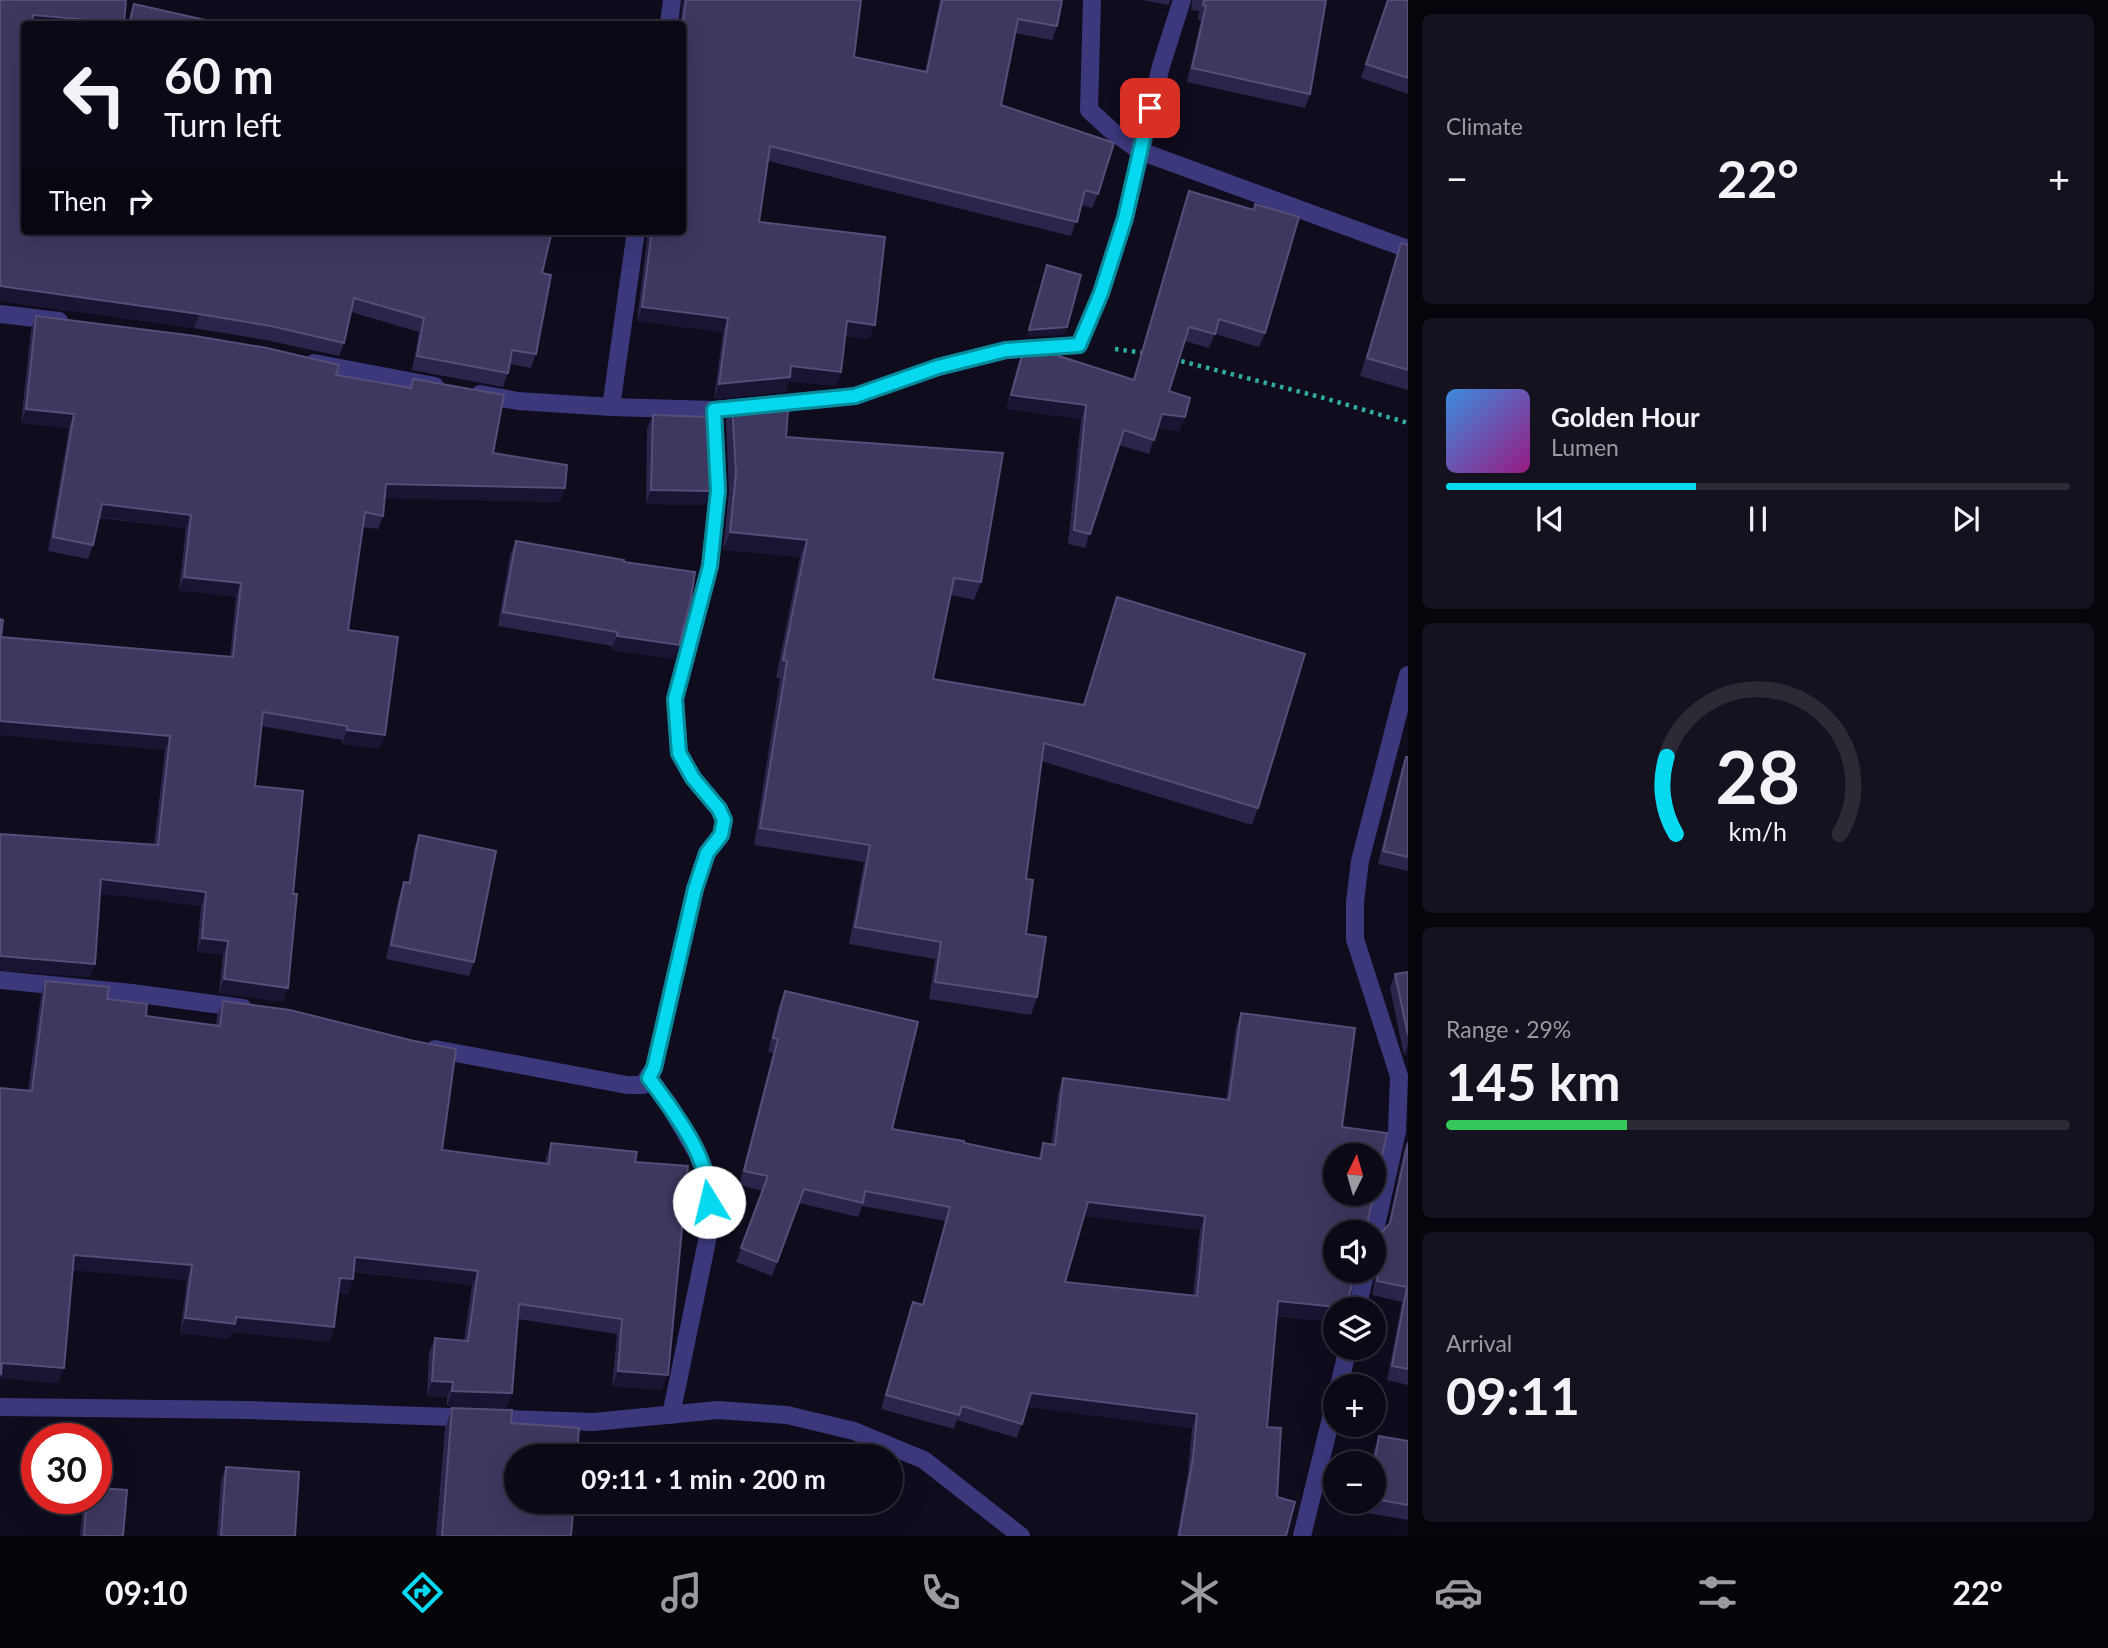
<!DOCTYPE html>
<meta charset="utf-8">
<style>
body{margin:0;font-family:Lato,sans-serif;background:#14121f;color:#f1f3f6;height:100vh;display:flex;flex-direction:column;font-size:26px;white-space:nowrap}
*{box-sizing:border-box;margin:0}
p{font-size:23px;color:#9a9aa1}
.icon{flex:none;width:38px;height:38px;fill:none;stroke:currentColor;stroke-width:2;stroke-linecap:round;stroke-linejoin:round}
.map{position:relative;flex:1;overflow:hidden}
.sheet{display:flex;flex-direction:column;gap:14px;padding:14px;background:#06050c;width:700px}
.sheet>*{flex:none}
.banner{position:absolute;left:21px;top:21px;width:665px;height:214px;border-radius:7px;box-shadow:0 7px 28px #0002,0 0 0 2px #2b2a35;background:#0b0916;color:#f1f3f6;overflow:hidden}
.needle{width:46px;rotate:5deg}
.buttons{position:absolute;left:1323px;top:1143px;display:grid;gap:14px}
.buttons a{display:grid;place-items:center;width:63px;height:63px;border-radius:50%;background:#0b0916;box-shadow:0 7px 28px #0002,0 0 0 2px #2b2a35;font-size:35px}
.speed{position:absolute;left:21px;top:1423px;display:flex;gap:14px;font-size:35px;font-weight:700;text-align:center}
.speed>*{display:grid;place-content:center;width:91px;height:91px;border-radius:50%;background:#0b0916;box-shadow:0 7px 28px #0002,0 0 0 2px #2b2a35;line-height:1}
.speed .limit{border:10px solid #d22;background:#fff;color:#111}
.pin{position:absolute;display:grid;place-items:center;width:60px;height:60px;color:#fff;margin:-30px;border-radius:14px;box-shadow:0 4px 10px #0006}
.me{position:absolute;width:77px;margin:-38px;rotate:351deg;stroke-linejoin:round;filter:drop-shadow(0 0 5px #0008)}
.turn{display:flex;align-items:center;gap:24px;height:147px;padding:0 28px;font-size:32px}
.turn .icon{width:91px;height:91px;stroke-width:2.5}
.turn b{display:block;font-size:49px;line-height:60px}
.then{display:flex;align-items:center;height:66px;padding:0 28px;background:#0003;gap:14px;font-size:26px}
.big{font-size:52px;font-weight:700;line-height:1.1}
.sheet .widget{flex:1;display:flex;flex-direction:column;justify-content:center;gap:10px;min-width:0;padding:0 24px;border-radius:10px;background:#14121f}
.sheet .dial{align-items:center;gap:0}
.dial svg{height:182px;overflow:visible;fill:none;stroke:#2b2a35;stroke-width:7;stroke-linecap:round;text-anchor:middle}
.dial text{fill:#f1f3f6;stroke:none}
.song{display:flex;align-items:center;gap:21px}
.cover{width:84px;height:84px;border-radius:10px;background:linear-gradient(135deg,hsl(210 70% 55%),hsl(310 70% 35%))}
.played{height:7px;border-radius:4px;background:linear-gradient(90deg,#06d8ef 40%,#2b2a35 40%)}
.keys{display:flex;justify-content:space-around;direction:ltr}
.heat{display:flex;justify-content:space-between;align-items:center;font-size:38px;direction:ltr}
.charge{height:10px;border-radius:5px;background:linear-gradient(90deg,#34c759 29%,#2b2a35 0)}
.trip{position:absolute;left:504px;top:1444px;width:399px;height:70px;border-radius:35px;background:#0b0916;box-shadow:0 7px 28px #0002,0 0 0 2px #2b2a35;font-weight:700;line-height:70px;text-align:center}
.menu{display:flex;height:112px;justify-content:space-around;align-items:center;background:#040409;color:#9a9aa1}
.menu .icon{width:49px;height:49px}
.menu .selected{color:#06d8ef}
.menu b{font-size:32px;color:#f1f3f6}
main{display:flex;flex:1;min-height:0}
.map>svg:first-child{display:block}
</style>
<main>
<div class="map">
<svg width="1408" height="1536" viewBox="0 0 1408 1536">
<rect width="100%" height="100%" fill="#0f0c1e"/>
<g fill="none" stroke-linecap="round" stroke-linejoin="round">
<g stroke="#30aca4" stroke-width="4.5" stroke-dasharray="3.5 5" stroke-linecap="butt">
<path d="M 1115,349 L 1144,353"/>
<path d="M 1173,359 L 1324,398 L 1408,423"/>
</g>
<g stroke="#3b397c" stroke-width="18">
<path d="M 1092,0 L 1089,110 L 1112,131 L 1140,151 L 1408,249"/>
<path d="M 669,24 L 672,0"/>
<path d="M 0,314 L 59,321"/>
<path d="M 314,363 L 435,386"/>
<path d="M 480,394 L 518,401 L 611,407 L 714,410 L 855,396 L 938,367 L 1006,350 L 1079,345 L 1101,293 L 1125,218 L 1161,66 L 1182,0"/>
<path d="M 611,407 L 636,231"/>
<path d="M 0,980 L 132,993 L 243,1008"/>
<path d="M 435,1049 L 627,1085 L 643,1085 L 654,1068 L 695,889 L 707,853 L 721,835 L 724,820 L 719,809 L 693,778 L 679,753 L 675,699 L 710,566 L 718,491 L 714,410"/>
<path d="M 649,1078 L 669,1105 L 697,1153 L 709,1182 L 707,1241 L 671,1415"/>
<path d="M 1374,1235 L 1397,1131 L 1399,1076 L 1355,939 L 1355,902 L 1360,861 L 1408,675"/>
<path d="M 1357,1309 L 1366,1270"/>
<path d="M 1339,1386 L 1348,1348"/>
<path d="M 0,1407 L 249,1410 L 593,1422 L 718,1410 L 787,1415 L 854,1431 L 924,1460 L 1021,1536"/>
<path d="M 1302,1536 L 1335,1402"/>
</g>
</g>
<g fill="#2c254b" fill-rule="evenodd">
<path d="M 0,0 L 24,24 L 24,120 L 542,273 L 536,354 L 531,368 L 510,364 L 508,373 L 503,387 L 412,370 L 419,332 L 351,312 L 344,343 L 339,356 L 266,340 L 194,328 L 0,301 Z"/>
<path d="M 683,0 L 861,0 L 854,57 L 925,71 L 940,0 L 1062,0 L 1057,26 L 1052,40 L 1015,33 L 1001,105 L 1098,194 L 1092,208 L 1081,205 L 1071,236 L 768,161 L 759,222 L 869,339 L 845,336 L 841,372 L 836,386 L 789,381 L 785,392 L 714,399 L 723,332 L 637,321 L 648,231 L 682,231 L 682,24 L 680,24 Z"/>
<path d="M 1142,0 L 1171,0 L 1168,5 Z"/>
<path d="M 1192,0 L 1326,0 L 1310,94 L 1305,108 L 1187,82 L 1201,20 L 1198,20 L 1199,11 L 1191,10 Z"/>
<path d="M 1388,0 L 1408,0 L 1408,94 L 1361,78 Z"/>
<path d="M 1189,191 L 1265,333 L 1259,347 L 1215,334 L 1209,348 L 1185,341 L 1169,391 L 1180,431 L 1157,428 L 1149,454 L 1119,445 L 1085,548 L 1068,544 L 1081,419 L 1006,409 L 1019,360 L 1025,346 L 1133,380 L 1184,205 Z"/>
<path d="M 1401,243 L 1408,245 L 1408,390 L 1360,376 L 1395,261 Z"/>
<path d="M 36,316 L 336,375 L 410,388 L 413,379 L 493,453 L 565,488 L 560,502 L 385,498 L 383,516 L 378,529 L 363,527 L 348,630 L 380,749 L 342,744 L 342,740 L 261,726 L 255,786 L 293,894 L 288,988 L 283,1002 L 219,993 L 223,955 L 197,952 L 201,906 L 100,893 L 95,964 L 90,977 L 0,970 L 154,845 L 165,750 L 0,735 L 0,619 L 1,637 L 230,657 L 236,597 L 179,590 L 186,528 L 99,518 L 93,545 L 88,559 L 48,551 L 69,428 L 21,423 L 31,330 Z"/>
<path d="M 732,403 L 786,437 L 981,582 L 974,600 L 950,595 L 933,679 L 1083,705 L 1117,597 L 1258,808 L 1252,825 L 1041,761 L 1026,879 L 1026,934 L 1037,997 L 1031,1015 L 929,999 L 935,959 L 849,944 L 864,862 L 754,845 L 780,678 L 776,678 L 800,557 L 723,550 L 729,491 L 726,420 Z"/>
<path d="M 653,415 L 705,505 L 646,504 L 647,429 Z"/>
<path d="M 516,541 L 624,562 L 679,645 L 674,659 L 611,650 L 612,646 L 498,626 L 510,555 Z"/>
<path d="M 1406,757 L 1408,757 L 1408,871 L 1378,864 L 1401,770 Z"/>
<path d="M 419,835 L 474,962 L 469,976 L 386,959 L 399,896 L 404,882 L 408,882 L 414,849 Z"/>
<path d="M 1408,972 L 1408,1054 L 1404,1055 L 1390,988 L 1395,974 Z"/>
<path d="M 46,981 L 107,999 L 146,1016 L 216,1025 L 217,1016 L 223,1001 L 442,1150 L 545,1164 L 546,1157 L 551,1143 L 635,1162 L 662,1390 L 612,1386 L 617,1334 L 518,1319 L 512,1393 L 506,1408 L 447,1406 L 447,1397 L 427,1396 L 429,1353 L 435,1338 L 464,1341 L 472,1285 L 354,1272 L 348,1294 L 338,1293 L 334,1327 L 329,1342 L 232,1332 L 229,1339 L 180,1333 L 187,1280 L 72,1270 L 58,1383 L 0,1378 L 0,1088 L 28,1091 L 41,995 Z"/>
<path d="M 785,991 L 892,1129 L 1038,1159 L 1043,1143 L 1051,1145 L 1058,1093 L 1063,1078 L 1226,1100 L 1236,1027 L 1241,1013 L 1342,1127 L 1371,1229 L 1382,1232 L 1388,1226 L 1404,1150 L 1408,1140 L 1408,1385 L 1387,1380 L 1402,1302 L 1372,1295 L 1377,1267 L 1374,1264 L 1374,1232 L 1335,1232 L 1335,1322 L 1277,1316 L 1267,1427 L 1277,1497 L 1286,1536 L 1177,1536 L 1188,1472 L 1192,1428 L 1027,1407 L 1017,1438 L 957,1420 L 954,1429 L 881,1409 L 913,1302 L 922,1305 L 945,1221 L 862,1206 L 858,1217 L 799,1203 L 772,1276 L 736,1262 L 763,1191 L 739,1185 L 773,1053 L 768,1052 L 779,1005 ZM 1084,1216 L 1200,1230 L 1193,1296 L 1065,1282 Z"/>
<path d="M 452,1408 L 511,1423 L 571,1536 L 436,1536 L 445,1428 Z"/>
<path d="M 1379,1436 L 1408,1441 L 1408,1520 L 1362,1512 L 1364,1502 L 1374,1502 L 1374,1463 L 1371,1463 L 1374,1450 Z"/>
<path d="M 226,1467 L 295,1536 L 217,1536 L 221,1480 Z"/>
<path d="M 84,1498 L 96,1498 L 123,1536 L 80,1536 Z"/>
</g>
<g fill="#191431">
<path d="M 33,15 L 124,23 L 123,24 L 29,24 Z"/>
<path d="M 0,286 L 199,314 L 194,328 L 0,301 Z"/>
<path d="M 642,307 L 728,318 L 723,332 L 637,321 Z"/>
<path d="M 847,321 L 875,325 L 869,339 L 842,335 Z"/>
<path d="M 1067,327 L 1064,335 L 1026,337 L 1029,330 Z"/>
<path d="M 791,366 L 841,372 L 836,386 L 789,381 L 785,392 L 714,399 L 719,384 Z"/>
<path d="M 1011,395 L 1086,405 L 1081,419 L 1006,409 Z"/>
<path d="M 26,409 L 74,414 L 69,428 L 21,423 Z"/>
<path d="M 1162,414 L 1185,417 L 1180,431 L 1157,428 Z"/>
<path d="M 386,484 L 565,488 L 560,502 L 381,498 Z"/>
<path d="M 651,490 L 710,491 L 705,505 L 646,504 Z"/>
<path d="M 102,504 L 191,515 L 186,528 L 97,517 Z"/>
<path d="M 730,532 L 807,540 L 800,557 L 723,550 Z"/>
<path d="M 184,577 L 241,583 L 236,597 L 179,590 Z"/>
<path d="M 617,636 L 679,645 L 674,659 L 611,650 Z"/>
<path d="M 0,721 L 170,736 L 165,750 L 0,735 Z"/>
<path d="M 347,730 L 385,735 L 380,749 L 342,744 Z"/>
<path d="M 101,879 L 206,892 L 201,906 L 96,893 Z"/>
<path d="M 202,938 L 228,941 L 223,955 L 197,952 Z"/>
<path d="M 0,956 L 95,964 L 90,977 L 0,970 Z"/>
<path d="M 224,979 L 288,988 L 283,1002 L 219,993 Z"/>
<path d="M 1408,1044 L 1408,1054 L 1404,1055 Z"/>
<path d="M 1088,1202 L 1205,1216 L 1200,1230 L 1083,1216 Z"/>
<path d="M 74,1255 L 192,1265 L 187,1280 L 68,1270 Z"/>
<path d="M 355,1257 L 478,1271 L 472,1285 L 350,1271 Z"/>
<path d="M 340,1278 L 353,1279 L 348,1294 L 334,1292 Z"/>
<path d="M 1278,1301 L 1346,1308 L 1345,1309 L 1335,1309 L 1335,1322 L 1273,1315 Z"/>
<path d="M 236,1317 L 334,1327 L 329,1342 L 232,1332 L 229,1339 L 180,1333 L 185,1318 Z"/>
<path d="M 2,1363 L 64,1368 L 58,1383 L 0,1378 L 0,1369 Z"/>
<path d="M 618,1371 L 668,1375 L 662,1390 L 612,1386 Z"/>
<path d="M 432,1381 L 453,1382 L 447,1397 L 427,1396 Z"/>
<path d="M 452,1391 L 512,1393 L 506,1408 L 447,1406 Z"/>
<path d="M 1031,1393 L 1197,1414 L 1192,1428 L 1026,1407 Z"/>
</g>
<g fill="#3e375f" stroke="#554e78" stroke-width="2" fill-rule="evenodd">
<path d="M 0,0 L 126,0 L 124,23 L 33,15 L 32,24 L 24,24 L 24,231 L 552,231 L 542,273 L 551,275 L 536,354 L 512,350 L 508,373 L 417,356 L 424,318 L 354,298 L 344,343 L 271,326 L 199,314 L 0,286 Z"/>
<path d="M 686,0 L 861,0 L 854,57 L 927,72 L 942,0 L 1062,0 L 1057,26 L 1018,19 L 1001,105 L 1114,143 L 1098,194 L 1085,190 L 1077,222 L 770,146 L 759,222 L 885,237 L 875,325 L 847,321 L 841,372 L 791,366 L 790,377 L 719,384 L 728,318 L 642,307 L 652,231 L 682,231 L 682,30 Z"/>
<path d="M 1204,0 L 1326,0 L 1310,94 L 1192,68 L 1206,6 L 1203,5 Z"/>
<path d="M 1388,0 L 1408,0 L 1408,78 L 1366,64 Z"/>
<path d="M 134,4 L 223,24 L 129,24 Z"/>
<path d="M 1189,191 L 1254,210 L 1255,204 L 1299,217 L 1265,333 L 1219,319 L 1215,334 L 1189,327 L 1169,391 L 1190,398 L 1185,417 L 1162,414 L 1154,440 L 1124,430 L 1090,534 L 1074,530 L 1086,405 L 1011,395 L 1025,346 L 1063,344 L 1059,356 L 1134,380 Z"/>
<path d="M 1401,243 L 1408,245 L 1408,370 L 1367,358 Z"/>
<path d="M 1047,265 L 1081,275 L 1067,327 L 1029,330 Z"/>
<path d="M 36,316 L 195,336 L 267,348 L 339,365 L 336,375 L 411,388 L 413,379 L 504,395 L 493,453 L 567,465 L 565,488 L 386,484 L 383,516 L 365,512 L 348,630 L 398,637 L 385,735 L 347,730 L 347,726 L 263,712 L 255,786 L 303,791 L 293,894 L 297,894 L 288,988 L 224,979 L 228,941 L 202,938 L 206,892 L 101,879 L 95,964 L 0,956 L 0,834 L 158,845 L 170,736 L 0,721 L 0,619 L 3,620 L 1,637 L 233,657 L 241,583 L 184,577 L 191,515 L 102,504 L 93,545 L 53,537 L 74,414 L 26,409 Z"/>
<path d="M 789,397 L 786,437 L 1003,453 L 981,582 L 954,578 L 933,679 L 1084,705 L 1117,597 L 1305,654 L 1258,808 L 1044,743 L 1026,879 L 1033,880 L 1026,934 L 1046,937 L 1037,997 L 935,982 L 941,942 L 855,927 L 870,845 L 760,828 L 787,661 L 783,660 L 807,540 L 730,532 L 736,473 L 732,403 Z"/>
<path d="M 653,415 L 709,417 L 712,477 L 710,491 L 651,490 Z"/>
<path d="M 516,541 L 624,560 L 624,562 L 695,572 L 691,598 L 679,645 L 617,636 L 617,632 L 503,612 Z"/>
<path d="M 1406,757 L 1408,757 L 1408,857 L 1383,851 Z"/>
<path d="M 419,835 L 496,851 L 474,962 L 391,945 L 404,882 L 410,883 Z"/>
<path d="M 1408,972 L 1408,1035 L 1395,974 Z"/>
<path d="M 46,981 L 109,987 L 107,999 L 147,1004 L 146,1016 L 220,1026 L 223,1001 L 290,1010 L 414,1041 L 456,1049 L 442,1150 L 549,1164 L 551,1143 L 637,1152 L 635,1162 L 688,1166 L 668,1375 L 618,1371 L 622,1319 L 519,1304 L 512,1393 L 452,1391 L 453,1382 L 432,1381 L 435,1338 L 468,1341 L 478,1271 L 355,1257 L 353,1279 L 340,1278 L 334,1327 L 236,1317 L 235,1324 L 185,1318 L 192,1265 L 74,1255 L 64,1368 L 2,1363 L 1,1374 L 0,1373 L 0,1088 L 32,1091 Z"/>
<path d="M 785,991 L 918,1022 L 892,1129 L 964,1141 L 964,1143 L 1041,1159 L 1043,1143 L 1055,1145 L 1063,1078 L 1229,1100 L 1241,1013 L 1355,1028 L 1342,1127 L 1387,1133 L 1374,1193 L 1374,1155 L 1335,1155 L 1335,1194 L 1374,1194 L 1368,1219 L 1371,1229 L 1382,1232 L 1390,1223 L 1408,1143 L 1408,1369 L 1392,1366 L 1407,1287 L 1377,1281 L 1382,1253 L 1374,1245 L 1374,1232 L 1335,1232 L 1335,1270 L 1356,1270 L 1346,1308 L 1278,1301 L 1267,1427 L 1281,1428 L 1277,1497 L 1295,1502 L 1286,1536 L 1179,1536 L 1193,1458 L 1197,1414 L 1031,1393 L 1022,1424 L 962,1406 L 959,1415 L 886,1395 L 913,1302 L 923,1305 L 950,1207 L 865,1191 L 863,1203 L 804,1189 L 777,1262 L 741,1248 L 768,1176 L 744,1171 L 778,1039 L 773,1038 ZM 1088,1202 L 1205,1216 L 1197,1296 L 1065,1282 Z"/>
<path d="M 452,1408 L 512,1410 L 511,1423 L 579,1428 L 577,1456 L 516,1456 L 516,1502 L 574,1502 L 571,1536 L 442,1536 Z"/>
<path d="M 1379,1436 L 1408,1441 L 1408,1505 L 1374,1499 L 1374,1464 Z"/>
<path d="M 226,1467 L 299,1472 L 295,1536 L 221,1536 Z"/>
<path d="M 96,1488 L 127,1490 L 123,1536 L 84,1536 L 87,1498 L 96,1498 Z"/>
</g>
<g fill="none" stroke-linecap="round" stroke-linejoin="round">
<defs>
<path id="route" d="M 709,1202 C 710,1157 675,1114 649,1078 L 654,1068 L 695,889 L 707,853 L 721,835 L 724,820 L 719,809 L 693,778 L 679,753 L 675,699 L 710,566 L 718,491 L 714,410 L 855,396 L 938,367 L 1006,350 L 1079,345 L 1101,293 L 1125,218 L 1150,108"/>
</defs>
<use href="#route" stroke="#048c9b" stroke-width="18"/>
<use href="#route" stroke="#06d8ef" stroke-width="12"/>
</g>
</svg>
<div class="buttons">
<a><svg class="needle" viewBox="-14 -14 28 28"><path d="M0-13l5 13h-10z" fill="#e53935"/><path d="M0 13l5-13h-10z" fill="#9a9aa1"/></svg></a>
<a><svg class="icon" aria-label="sound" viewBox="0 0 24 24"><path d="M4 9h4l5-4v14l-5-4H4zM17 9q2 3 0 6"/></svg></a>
<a><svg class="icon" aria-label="layers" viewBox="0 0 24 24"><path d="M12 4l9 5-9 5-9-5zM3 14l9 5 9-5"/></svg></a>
<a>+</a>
<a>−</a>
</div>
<div class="speed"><div class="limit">30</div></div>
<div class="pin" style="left:1150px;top:108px;background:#d93025"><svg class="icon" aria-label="arrive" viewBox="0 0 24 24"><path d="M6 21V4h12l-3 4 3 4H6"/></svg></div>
<svg class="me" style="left:709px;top:1202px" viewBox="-20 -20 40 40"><circle r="19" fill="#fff"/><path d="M0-13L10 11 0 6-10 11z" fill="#06d8ef"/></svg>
<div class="trip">09:11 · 1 min · 200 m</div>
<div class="banner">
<div class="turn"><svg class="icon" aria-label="left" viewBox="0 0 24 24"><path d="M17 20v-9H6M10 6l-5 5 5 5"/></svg><div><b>60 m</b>Turn left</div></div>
<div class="then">Then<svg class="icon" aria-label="right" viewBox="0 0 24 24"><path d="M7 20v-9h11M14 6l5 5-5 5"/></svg></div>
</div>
</div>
<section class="sheet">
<div class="widget"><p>Climate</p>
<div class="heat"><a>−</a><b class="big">22°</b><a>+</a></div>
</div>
<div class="widget">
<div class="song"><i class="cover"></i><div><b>Golden Hour</b><p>Lumen</p></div></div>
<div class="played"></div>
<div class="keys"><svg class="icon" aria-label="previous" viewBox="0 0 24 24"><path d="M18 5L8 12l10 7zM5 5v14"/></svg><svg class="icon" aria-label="pause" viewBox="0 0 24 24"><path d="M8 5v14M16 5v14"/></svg><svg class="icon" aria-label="next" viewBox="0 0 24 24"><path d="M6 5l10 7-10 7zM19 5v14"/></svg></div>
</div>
<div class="widget dial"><svg viewBox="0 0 100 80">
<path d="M14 69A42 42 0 1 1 86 69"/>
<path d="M14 69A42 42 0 0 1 10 35" stroke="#06d8ef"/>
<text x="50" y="56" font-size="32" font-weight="700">28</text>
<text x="50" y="72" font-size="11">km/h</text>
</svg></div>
<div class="widget"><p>Range · 29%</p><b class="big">145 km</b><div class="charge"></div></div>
<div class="widget"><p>Arrival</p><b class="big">09:11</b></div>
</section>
</main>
<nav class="menu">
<b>09:10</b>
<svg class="icon selected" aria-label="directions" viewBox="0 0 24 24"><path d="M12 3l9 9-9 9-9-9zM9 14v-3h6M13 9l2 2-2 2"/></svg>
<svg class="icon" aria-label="music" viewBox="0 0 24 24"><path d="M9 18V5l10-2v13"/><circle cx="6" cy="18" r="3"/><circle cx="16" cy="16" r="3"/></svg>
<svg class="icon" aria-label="phone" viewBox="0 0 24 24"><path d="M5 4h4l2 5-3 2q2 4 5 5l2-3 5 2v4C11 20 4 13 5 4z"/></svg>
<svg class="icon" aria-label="climate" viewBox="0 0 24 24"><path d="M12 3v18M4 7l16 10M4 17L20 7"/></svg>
<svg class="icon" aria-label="car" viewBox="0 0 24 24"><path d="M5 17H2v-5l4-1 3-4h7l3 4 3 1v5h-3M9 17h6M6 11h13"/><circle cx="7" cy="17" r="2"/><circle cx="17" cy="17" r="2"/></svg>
<svg class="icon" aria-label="filters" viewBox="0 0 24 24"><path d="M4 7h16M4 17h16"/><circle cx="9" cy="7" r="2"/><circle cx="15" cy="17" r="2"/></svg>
<b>22°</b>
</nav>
